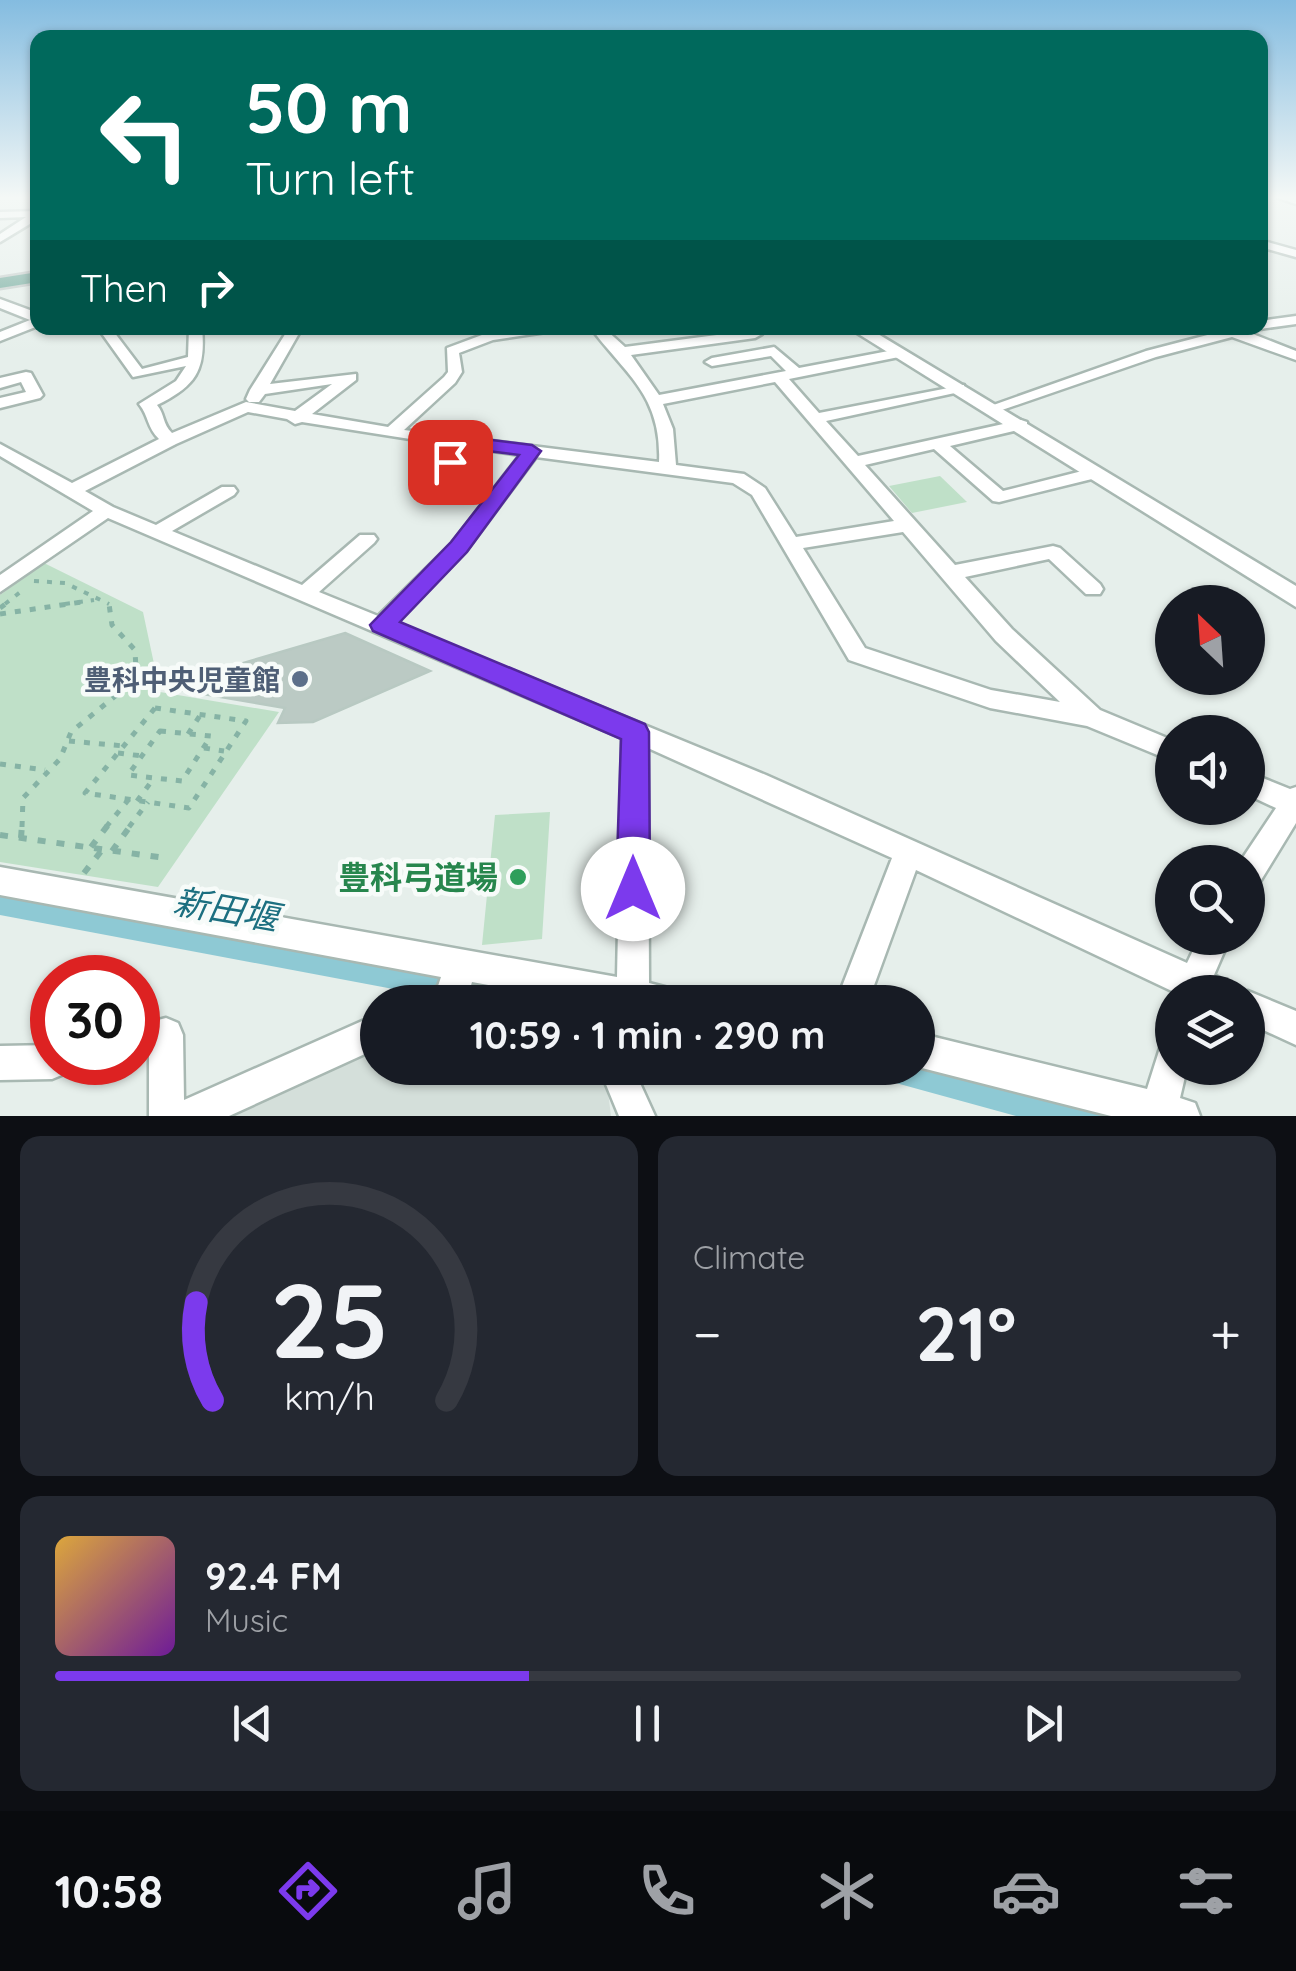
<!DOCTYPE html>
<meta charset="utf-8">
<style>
body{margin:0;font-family:Quicksand,"Noto Sans JP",sans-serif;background:#242831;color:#f1f3f6;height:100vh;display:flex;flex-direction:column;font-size:38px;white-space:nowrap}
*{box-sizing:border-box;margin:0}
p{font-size:32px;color:#9ea1a6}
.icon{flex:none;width:55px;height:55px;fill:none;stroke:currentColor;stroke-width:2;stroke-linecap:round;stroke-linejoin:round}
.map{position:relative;height:1116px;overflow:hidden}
.side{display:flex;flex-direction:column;gap:20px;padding:20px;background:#0d0f14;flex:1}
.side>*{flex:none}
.top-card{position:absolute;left:30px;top:30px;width:1238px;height:305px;border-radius:20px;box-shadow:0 2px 8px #0004;background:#00695c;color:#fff;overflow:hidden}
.needle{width:65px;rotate:335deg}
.tools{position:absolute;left:1155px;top:585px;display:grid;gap:20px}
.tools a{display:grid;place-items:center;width:110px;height:110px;border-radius:50%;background:#171b24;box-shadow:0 2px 8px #0004;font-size:50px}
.speed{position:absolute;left:30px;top:955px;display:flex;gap:20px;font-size:50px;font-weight:700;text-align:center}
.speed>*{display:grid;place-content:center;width:130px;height:130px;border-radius:50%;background:#171b24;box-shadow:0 2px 8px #0004;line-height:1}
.speed .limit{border:15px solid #d22;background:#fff;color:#111}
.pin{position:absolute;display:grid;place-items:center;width:85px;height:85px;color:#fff;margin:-42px;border-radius:20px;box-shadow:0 5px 15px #0006}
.me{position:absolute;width:110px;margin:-55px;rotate:0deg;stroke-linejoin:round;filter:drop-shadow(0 0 8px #0008)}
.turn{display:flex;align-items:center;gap:35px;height:210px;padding:0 50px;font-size:45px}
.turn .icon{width:130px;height:130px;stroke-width:2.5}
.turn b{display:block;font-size:70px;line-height:85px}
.then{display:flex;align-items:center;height:95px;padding:0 50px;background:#0003;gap:20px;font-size:38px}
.big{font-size:75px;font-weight:700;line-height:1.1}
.side .tile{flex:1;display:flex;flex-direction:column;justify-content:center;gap:15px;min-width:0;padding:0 35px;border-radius:20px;background:#242831}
.side .dial{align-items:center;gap:0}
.dial svg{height:260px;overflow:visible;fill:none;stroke:#363941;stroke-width:7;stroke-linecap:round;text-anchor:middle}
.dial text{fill:#f1f3f6;stroke:none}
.song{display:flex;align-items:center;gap:30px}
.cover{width:120px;height:120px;border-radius:15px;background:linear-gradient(135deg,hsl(40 70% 55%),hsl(280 70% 35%))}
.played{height:10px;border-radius:5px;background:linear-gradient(90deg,#7c3aed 40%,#363941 40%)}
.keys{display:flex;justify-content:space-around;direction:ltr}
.heat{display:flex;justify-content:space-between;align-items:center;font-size:55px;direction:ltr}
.side .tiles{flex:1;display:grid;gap:20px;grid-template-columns:1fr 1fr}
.tile:last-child{grid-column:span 2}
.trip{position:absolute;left:360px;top:985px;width:575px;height:100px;border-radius:50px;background:#171b24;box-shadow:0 2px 8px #0004;font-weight:700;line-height:100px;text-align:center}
.tabs{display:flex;height:160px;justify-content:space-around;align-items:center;background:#090b0e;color:#9ea1a6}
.tabs .icon{width:70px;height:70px}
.tabs .current{color:#7c3aed}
.tabs b{font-size:45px;color:#f1f3f6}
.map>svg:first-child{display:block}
</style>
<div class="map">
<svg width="1296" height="1116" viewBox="0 0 1296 1116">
<rect width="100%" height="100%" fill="#e6efeb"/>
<path fill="#d4dfda" d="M 377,1045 L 378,1068 L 605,1068 L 611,1116 L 223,1116 Z"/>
<g fill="#bfe0c8">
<path d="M 940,476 L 967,502 L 912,513 L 889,486 Z"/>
<path d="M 44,563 L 143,612 L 160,692 L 279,712 L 158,887 L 0,862 L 0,595 Z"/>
<path d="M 550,812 L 542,939 L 482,945 L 495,815 Z"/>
</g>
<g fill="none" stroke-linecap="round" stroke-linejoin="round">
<g fill="#8ec9d4" fill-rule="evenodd">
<path d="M 0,887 L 441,966 L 452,971 L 457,982 L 452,993 L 441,998 L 0,915 Z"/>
<path d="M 471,972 L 551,986 L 563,990 L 567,1002 L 467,1002 L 460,999 L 455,988 L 460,977 Z"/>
<path d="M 918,1056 L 1085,1098 L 1098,1103 L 1103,1116 L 1016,1116 L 885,1080 L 880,1068 L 918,1068 Z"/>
</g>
</g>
<path fill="#bbcac4" stroke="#b8c9c2" stroke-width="2.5" d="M 345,633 L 430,671 L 313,722 L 278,723 L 285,708 L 162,687 Z"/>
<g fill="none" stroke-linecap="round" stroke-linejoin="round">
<defs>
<g id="minor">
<path d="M 1276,196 L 1296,198 L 1296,204 L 1278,198 Z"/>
<path d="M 38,211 L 38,219 L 0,242 L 0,234 L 26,217 L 0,218 L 0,212 Z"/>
<path d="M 1260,240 L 1296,250 L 1296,257 L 1260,247 Z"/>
<path d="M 0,299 L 38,313 L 38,326 L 0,341 L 0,332 L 30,320 L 0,308 Z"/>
<path d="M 1296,316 L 1296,324 L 1260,329 L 1255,328 L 1260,328 L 1260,321 Z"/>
<path d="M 98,328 L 111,328 L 142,369 L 188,357 L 189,328 L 202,328 C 206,370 196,386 157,405 C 165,414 162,424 172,433 L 246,402 L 295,411 L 332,384 L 265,394 L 259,402 L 249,402 L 246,399 L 250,390 L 289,328 L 302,328 L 270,384 L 356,374 L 356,380 L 312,414 L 388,427 L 444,377 L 448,372 L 447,348 L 490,332 L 552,328 L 546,332 L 493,340 L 459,353 L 462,372 L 455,383 L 404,430 L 659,462 C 662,395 625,374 591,328 L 604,328 L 625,347 L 755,330 L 762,334 L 755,338 L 631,355 L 659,395 L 786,371 L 771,356 L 712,366 L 705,362 L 712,358 L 774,347 L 799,368 L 899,349 L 906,353 L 899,357 L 789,379 L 819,413 L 964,385 L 964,391 L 826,421 L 858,456 L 1021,420 L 1027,422 L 1027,428 L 950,446 L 1003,491 L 1090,469 L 1096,470 L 1099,474 L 1096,478 L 999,502 L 993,501 L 934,449 L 865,465 L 955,565 L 1053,546 L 1060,548 L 1100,584 L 1103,589 L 1100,594 L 1086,594 L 1049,559 L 965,577 L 1012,629 L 1100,710 L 1172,740 L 1172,761 L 1087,726 L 990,708 L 849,660 L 752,495 L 733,483 L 536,457 L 466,551 L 396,623 L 766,775 L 1187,963 L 1199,938 L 1230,938 L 1214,975 L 1225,981 L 1230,992 L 1174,992 L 916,870 L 868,1002 L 836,1002 L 892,858 L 648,748 L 649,983 L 676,990 L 680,1002 L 579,1002 L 472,982 L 466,1002 L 425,1002 L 429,990 L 438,986 L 441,977 L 0,895 L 0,867 L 617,977 L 622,738 L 108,518 L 0,592 L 0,575 L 93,511 L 0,456 L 0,444 L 72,483 L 159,439 C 147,428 149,416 139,404 L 176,381 L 186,366 L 133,377 ZM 775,382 L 894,521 L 796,537 L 765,488 L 744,474 L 676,465 L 673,429 L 663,404 ZM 248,412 L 287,419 L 295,424 L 302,422 L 461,447 L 417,477 L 414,481 L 423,486 L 479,449 L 520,455 L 452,543 L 378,616 L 319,592 L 374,543 L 377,539 L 374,535 L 360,535 L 302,585 L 172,531 L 234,495 L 237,491 L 234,487 L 222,487 L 156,525 L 113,507 L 85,491 L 176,444 ZM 903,532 L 996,641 L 1060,702 L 991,690 L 865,648 L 803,548 Z"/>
<path d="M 1217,328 L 1240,329 L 1296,351 L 1296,360 L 1232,337 L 1156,357 L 999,411 L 987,411 L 985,408 L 1146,351 L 1219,332 Z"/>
<path d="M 26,372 L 31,373 L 43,395 L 40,398 L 0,408 L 0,398 L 26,392 L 21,382 L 0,388 L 0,378 Z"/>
<path d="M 1248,772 L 1290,789 L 1296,787 L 1296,823 L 1258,885 L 1248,889 L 1248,862 L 1240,862 L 1276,808 L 1248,795 Z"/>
<path d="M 1248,991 L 1296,1011 L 1296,1045 L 1248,1023 L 1248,992 L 1243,992 Z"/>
<path d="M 378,1014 L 378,1048 L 229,1116 L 149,1116 L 149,1056 L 138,1059 L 138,1025 L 166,1018 L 178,1023 L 183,1035 L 184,1100 Z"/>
<path d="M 918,1033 L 1147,1089 L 1160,1048 L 1172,1043 L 1172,1068 L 1187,1068 L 1180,1098 L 1195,1103 L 1200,1116 L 1111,1116 L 918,1067 Z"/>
<path d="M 52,1045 L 52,1062 L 69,1062 L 64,1074 L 52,1079 L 0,1080 L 0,1046 Z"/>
<path d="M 606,1068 L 640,1068 L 639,1081 L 655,1116 L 619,1116 L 605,1082 Z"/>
</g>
<path id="tertiary" d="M 849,328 L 868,328 L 1296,586 L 1296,607 Z"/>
<path id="primary" d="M 38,272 L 38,282 L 0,288 L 0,278 Z"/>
</defs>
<use href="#minor" stroke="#a8b8b2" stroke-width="5"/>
<use href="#tertiary" stroke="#a8b8b2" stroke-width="5"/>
<use href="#primary" stroke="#c2cac8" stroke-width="5"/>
<g stroke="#86b3a5" stroke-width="4" stroke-dasharray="5 8" stroke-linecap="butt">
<path d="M 34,581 L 65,583 L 109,604"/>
<path d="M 5,604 L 23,590"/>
<path d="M 65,604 L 94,600"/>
</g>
<g stroke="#86b3a5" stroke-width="5" stroke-dasharray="6 9" stroke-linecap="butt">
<path d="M 0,608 L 8,602"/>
<path d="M 0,614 L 82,602"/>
<path d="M 155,708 L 246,721 L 189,808 L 85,793 Z"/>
<path d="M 160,731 L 211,736 L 182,781 L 128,775 Z"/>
<path d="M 188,734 L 201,714"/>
<path d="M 69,741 L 124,746"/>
<path d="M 204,748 L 224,751"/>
<path d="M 118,753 L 142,756"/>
<path d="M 0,764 L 45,770"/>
<path d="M 137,801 L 154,778"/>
<path d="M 22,827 L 23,798 L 60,759 L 71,732 L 130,684 L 136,670 L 135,650 L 112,625 L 109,604 L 104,602"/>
<path d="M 106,827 L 129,799"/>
<path d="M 129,827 L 148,802"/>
</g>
<g stroke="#86b3a5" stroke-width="6" stroke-dasharray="8 11" stroke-linecap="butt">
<path d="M 0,835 L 165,858"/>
<path d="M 21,838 L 22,825"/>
<path d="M 91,847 L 108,825"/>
<path d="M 112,851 L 131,825"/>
<path d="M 84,873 L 102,850"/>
</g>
<use href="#minor" fill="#fff" fill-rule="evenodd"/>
<use href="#tertiary" fill="#fff" fill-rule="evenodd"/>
<use href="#primary" fill="#6aa596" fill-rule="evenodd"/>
</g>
<linearGradient id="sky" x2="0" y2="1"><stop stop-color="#84bce0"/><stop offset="0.56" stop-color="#f4f8f6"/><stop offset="1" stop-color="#f4f8f6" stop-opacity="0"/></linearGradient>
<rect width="1296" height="353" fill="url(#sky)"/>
<path fill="#7c3aed" stroke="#51269a" stroke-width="2.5" d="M 476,438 L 532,445 L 541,451 L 467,552 L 400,622 L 645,724 L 649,732 L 650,889 L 645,900 L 633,905 L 621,900 L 616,889 L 621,739 L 373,631 L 370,625 L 451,542 L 519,455 L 480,450 L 457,467 L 443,467 L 443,458 Z"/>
<circle fill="#5c6f8a" stroke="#f7fbf9" stroke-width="4" cx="300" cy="679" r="10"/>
<circle fill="#2e9e5b" stroke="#f7fbf9" stroke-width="4" cx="518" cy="877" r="10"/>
<g text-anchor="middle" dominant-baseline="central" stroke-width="9" stroke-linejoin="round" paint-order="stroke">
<g font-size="28" font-weight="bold" fill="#4e5e75" stroke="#f7fbf9" text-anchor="end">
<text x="280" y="679">豊科中央児童館</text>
</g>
<g font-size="32" font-weight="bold" fill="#27864d" stroke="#f7fbf9" text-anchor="end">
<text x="498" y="877">豊科弓道場</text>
</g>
<g font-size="35" font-style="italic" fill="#1c6f80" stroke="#f7fbf9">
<text transform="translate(226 909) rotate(10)">新田堰</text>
</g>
</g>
</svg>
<div class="tools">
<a><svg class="needle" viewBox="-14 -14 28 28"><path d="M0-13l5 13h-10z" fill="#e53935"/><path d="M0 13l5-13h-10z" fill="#9ea1a6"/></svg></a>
<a><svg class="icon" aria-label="sound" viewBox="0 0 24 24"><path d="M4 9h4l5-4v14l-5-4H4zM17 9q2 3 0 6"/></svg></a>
<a><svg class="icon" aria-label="search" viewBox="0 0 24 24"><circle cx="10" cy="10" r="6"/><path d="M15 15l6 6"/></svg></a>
<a><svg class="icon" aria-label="layers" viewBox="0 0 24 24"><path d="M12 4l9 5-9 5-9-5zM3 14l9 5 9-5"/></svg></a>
</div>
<div class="speed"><div class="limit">30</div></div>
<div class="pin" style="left:450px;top:462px;background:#d93025"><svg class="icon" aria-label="arrive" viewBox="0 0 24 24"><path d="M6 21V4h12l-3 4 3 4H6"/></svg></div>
<svg class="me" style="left:633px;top:889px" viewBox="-20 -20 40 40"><circle r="19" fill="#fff"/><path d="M0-13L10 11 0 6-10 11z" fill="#7c3aed"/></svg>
<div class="trip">10:59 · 1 min · 290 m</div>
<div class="top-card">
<div class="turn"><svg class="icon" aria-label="left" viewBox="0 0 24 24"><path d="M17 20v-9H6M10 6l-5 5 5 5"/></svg><div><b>50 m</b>Turn left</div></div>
<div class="then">Then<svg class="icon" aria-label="right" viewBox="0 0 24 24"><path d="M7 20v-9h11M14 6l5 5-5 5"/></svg></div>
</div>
</div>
<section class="side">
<div class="tiles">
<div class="tile dial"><svg viewBox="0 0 100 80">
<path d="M14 69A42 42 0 1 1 86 69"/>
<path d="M14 69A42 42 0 0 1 9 39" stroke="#7c3aed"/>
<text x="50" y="56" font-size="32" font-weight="700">25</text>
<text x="50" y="72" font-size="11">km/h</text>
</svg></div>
<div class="tile"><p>Climate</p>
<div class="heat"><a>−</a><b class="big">21°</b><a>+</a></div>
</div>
<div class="tile">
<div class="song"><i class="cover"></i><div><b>92.4 FM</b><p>Music</p></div></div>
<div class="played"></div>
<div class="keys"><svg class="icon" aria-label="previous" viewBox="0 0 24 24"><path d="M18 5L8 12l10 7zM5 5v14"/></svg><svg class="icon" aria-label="pause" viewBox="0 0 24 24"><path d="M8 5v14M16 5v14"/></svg><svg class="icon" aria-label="next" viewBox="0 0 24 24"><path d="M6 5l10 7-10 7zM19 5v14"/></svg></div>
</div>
</div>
</section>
<nav class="tabs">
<b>10:58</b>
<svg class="icon current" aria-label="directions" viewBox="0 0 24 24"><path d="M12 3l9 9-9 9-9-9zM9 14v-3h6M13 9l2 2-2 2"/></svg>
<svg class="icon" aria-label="music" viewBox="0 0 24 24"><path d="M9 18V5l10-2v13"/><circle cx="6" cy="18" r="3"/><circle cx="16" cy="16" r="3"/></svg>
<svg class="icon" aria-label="phone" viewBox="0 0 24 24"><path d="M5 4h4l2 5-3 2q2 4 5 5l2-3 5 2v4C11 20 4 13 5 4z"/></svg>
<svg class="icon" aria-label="climate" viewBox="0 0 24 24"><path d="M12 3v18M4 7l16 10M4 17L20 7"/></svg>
<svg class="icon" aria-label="car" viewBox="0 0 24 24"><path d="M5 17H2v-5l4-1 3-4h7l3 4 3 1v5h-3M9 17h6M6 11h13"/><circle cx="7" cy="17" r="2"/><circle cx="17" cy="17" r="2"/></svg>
<svg class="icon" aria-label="filters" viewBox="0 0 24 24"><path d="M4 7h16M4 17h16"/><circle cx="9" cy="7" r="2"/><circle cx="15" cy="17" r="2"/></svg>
</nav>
